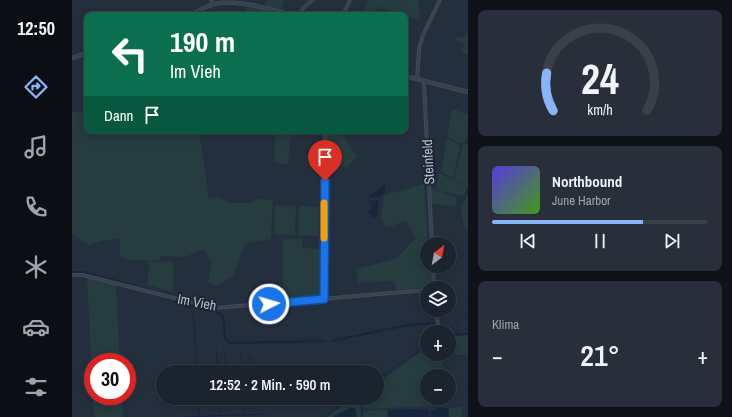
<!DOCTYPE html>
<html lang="de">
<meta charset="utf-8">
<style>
body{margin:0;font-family:"Archivo Narrow",sans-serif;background:#282f3a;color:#f1f3f6;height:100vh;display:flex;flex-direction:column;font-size:15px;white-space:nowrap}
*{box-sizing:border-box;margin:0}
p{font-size:13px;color:#a0a4aa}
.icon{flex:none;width:22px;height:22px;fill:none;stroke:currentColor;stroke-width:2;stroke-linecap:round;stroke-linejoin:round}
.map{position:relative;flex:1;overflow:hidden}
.panel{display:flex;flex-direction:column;gap:10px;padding:10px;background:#0f1319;width:264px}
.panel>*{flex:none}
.top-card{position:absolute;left:12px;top:12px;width:324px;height:122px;border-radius:8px;box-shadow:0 2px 10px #0003,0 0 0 1px #39404a;background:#0b6e4f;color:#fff;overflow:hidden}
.needle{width:26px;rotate:32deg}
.tools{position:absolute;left:348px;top:237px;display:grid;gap:8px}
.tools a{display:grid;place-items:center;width:36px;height:36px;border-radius:50%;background:#1b232e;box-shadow:0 2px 10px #0003,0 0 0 1px #39404a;font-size:20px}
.speed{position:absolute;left:12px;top:353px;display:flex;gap:8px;font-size:20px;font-weight:700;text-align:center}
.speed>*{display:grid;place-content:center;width:52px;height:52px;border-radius:50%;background:#1b232e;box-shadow:0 2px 10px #0003,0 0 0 1px #39404a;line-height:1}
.speed .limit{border:6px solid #d22;background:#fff;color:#111}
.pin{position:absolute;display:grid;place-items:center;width:34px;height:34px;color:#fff;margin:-41px -17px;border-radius:50% 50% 50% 0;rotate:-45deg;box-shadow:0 0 4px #0007}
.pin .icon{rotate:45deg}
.me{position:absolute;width:44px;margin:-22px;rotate:85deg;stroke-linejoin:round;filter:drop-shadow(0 0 3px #0008)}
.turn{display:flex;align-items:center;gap:14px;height:84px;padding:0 20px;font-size:18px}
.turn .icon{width:52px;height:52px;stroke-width:2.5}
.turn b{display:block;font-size:28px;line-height:34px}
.then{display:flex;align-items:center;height:38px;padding:0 20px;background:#0003;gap:8px;font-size:15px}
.big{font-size:30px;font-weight:600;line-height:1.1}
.panel .widget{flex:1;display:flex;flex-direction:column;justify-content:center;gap:6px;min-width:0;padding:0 14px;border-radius:8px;background:#282f3a}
.panel .dial{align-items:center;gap:0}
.dial svg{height:104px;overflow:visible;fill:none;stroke:#39404a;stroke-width:7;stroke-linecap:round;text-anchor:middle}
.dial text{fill:#f1f3f6;stroke:none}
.song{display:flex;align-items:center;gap:12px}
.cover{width:48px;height:48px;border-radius:6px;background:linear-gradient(135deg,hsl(250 70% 55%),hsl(100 70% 35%))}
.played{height:4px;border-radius:2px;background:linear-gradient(90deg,#8ab4f8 70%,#39404a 70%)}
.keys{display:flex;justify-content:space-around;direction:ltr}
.heat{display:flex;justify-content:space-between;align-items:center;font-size:22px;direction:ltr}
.trip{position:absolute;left:84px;top:365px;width:228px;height:40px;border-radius:20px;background:#1b232e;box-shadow:0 2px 10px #0003,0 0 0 1px #39404a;font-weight:600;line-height:40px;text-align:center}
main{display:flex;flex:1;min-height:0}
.menu{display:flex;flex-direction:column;width:72px;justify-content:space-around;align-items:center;background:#0b0e12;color:#a0a4aa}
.menu .icon{width:28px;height:28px}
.menu .selected{color:#8ab4f8}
.menu b{font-size:18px;color:#f1f3f6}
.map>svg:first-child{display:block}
</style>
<main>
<nav class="menu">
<b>12:50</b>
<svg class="icon selected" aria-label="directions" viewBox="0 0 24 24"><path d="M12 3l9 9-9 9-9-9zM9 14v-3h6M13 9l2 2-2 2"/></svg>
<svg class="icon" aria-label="music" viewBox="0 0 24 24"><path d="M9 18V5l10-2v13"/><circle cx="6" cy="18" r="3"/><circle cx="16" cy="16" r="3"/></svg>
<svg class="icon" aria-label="phone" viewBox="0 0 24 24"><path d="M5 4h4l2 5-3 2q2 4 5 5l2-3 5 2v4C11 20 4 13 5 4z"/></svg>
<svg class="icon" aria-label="climate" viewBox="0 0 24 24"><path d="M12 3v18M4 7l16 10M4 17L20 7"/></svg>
<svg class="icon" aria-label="car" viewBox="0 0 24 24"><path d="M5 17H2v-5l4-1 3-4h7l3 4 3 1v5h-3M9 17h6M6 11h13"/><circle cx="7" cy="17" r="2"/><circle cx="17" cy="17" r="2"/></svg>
<svg class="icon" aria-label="filters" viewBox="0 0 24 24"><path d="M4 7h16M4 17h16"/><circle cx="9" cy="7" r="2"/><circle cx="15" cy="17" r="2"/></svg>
</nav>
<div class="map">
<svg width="396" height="417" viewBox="0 0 396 417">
<rect width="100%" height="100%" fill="#242f3e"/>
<g fill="#263c3f">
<path d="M 194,0 L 212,0 L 210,10 L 193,6 Z"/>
<path d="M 296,0 L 346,0 L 346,3 L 347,4 L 347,20 L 305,7 L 302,15 L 290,15 Z"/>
<path d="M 175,6 L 208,14 L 207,15 L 171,15 Z"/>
<path d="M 395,34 L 396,34 L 396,54 L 391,53 L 389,50 L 392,48 L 392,44 L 383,40 L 385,37 L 392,37 Z"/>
<path d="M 380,109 L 396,114 L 396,130 L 393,143 L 386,143 L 375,136 Z"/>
<path d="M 15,111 L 15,131 L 127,131 L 137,198 L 148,197 L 156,203 L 181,203 L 185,199 L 201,200 L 199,239 L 173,244 L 161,275 L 146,286 L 136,282 L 140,264 L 132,249 L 114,257 L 89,256 L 87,261 L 58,260 L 48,256 L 48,239 L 29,241 L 16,245 L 0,234 L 0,112 Z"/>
<path d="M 203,131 L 224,131 L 218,140 L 216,165 L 202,162 Z"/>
<path d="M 254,131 L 268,131 L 285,157 L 274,168 L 270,165 L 254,141 Z"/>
<path d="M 375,138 L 388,146 L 381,179 L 369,172 Z"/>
<path d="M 391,144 L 396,145 L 396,188 L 382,180 Z"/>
<path d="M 367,173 L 395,188 L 391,196 L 364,190 Z"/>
<path d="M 352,184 L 356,244 L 355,244 L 355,266 L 358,266 L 359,287 L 325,290 L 322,281 L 286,283 L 284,269 L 324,259 L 344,238 L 334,221 L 314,228 L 309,217 L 312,195 Z"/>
<path d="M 359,189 L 385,197 L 383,206 L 360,204 Z"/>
<path d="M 396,196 L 396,228 L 393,228 C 389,214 386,207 396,196 Z"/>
<path d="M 203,205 L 224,206 L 223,235 L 202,234 Z"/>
<path d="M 227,206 L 247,207 L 246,236 L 226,235 Z"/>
<path d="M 211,239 L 230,239 L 230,248 L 251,249 L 251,296 L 249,297 L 230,299 L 229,292 L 229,299 L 211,300 Z"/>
<path d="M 78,262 L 102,262 L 101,292 L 75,285 Z"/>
<path d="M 15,278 L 44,285 L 48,362 L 21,362 L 21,396 L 50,396 L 51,417 L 22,417 Z"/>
<path d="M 396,334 L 396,355 L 383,355 L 381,335 Z"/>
<path d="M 355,347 L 355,354 L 369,354 L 372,376 L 355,376 L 355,398 L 375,398 L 376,405 L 292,409 L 292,398 L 305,398 L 305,384 Z"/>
<path d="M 281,398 L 289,398 L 289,417 L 255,417 Z"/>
<path d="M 391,406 L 389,417 L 377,417 L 377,409 Z"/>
<path d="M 315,410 L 316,417 L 291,417 L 291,411 Z"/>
</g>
<g fill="#17263c">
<path d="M 311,184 L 313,185 C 314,189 313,192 310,196 L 296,198 L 298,195 L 306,190 Z"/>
<path d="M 306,200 L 306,216 L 300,218 L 296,211 L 300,208 L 297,201 Z"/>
<path d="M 279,407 L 283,409 L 285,417 L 261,417 C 267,412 273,412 279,407 Z"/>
<path d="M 366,408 L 376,408 L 377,417 L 359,417 L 359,411 Z"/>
<path d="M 342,409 L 356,410 L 358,417 L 316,417 L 316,410 Z"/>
</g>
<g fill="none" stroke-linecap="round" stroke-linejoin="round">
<g stroke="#17263c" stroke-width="1">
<path d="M 121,309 L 125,372"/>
<path d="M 372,332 L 396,315"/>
<path d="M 144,348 L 146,372"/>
<path d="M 169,352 L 171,372"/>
<path d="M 153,354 L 154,372"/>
<path d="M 178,355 L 179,372"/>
<path d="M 305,380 L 355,345"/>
<path d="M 126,398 L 127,414"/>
<path d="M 148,398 L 149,412"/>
<path d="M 156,398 L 157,410"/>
<path d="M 173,398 L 173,411"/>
<path d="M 181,398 L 182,409"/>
<path d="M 290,398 L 290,417"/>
<path d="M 114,417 L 193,414"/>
<path d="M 253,417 L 279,398"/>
</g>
<g stroke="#17263c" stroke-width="2">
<path d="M 0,272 L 11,272 L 101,296"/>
<path d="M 103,300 L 104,302 L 120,306"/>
<path d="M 122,307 L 142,311 L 151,316 L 153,338 L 158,343 L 253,341"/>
<path d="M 368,324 L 372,327"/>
<path d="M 377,333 L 382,335 L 396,334"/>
<path d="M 259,341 L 336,325 L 364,323"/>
</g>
<defs>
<g id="minor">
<path d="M 139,0 L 141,4"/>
<path d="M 227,15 L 232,7 L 241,0"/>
<path d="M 271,15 L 278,0"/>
<path d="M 345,79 L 347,49 L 351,35 L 368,0"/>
<path d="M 352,81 L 352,85 L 360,244"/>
<path d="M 361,266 L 362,288"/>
<path d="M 0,275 L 11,275 L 143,308 L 355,290"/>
<path d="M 252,299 L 253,131"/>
<path d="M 364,310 L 367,332"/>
</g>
<g id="tertiary">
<path d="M 119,15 C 128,10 137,4 148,3 C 168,0 200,10 221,15"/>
<path d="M 0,58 L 15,53"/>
<path d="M 333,76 L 396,92"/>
</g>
</defs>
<use href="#minor" stroke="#414a57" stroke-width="4"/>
<use href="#tertiary" stroke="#414a57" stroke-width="4.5"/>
<use href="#minor" stroke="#38414e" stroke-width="2"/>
<use href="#tertiary" stroke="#38414e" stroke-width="2.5"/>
</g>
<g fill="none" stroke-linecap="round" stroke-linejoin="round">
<defs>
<path id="route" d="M 197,304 L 252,299 L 253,181"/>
</defs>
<use href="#route" stroke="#114b97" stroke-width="10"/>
<use href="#route" stroke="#1a73e8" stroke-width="7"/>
<path stroke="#f59e0b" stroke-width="7" d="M 252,238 L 252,203"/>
</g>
<g text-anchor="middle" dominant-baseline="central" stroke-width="4" stroke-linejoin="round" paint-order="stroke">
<g font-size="14" fill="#b4bcc9" stroke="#1d2633">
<text transform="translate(356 162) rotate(-93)">Steinfeld</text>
<text transform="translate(125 302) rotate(11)">Im Vieh</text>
</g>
</g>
</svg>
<div class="tools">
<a><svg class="needle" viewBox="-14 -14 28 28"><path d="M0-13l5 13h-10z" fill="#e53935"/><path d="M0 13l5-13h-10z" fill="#a0a4aa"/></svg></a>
<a><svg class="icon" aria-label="layers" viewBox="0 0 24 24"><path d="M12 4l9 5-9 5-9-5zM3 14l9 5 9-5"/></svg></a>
<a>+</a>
<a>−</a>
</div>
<div class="speed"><div class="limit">30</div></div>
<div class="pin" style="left:253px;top:181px;background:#d93025"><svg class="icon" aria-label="arrive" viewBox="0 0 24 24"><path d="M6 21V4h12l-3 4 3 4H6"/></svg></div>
<svg class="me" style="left:197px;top:304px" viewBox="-20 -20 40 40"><circle r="17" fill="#1a73e8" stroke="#fff" stroke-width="3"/><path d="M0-11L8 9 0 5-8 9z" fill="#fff"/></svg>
<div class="trip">12:52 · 2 Min. · 590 m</div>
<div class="top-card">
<div class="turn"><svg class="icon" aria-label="left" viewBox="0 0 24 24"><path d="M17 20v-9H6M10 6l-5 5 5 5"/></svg><div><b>190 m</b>Im Vieh</div></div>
<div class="then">Dann<svg class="icon" aria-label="arrive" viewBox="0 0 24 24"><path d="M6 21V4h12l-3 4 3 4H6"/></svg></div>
</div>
</div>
<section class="panel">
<div class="widget dial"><svg viewBox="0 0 100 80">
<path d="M14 69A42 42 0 1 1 86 69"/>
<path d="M14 69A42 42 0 0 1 9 40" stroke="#8ab4f8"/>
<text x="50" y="56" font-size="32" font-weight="700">24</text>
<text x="50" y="72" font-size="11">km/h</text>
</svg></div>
<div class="widget">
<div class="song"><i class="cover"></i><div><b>Northbound</b><p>June Harbor</p></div></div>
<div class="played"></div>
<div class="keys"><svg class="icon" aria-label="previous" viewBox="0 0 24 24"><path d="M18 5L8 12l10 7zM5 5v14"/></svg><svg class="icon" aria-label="pause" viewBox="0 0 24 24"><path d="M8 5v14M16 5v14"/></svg><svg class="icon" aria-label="next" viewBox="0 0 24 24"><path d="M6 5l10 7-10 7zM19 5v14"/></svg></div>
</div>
<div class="widget"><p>Klima</p>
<div class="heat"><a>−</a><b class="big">21°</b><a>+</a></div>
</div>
</section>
</main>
